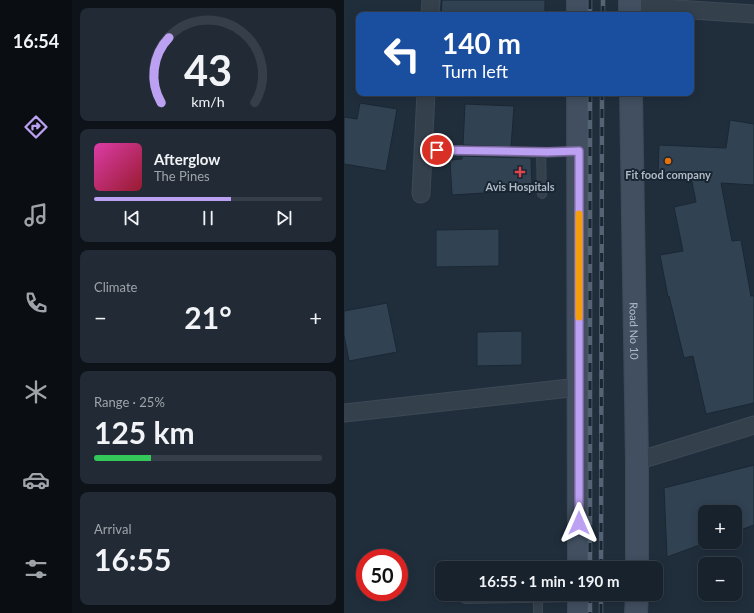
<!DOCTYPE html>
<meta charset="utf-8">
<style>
body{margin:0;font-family:Lato,sans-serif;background:#212a35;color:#f1f3f6;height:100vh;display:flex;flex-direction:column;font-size:15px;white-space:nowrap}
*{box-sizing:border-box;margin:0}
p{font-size:13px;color:#9fa4aa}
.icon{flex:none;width:22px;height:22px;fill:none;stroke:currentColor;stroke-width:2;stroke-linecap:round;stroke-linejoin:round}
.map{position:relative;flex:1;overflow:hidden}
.drawer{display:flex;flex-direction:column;gap:8px;padding:8px;background:#0d1319;width:272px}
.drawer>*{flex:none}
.hud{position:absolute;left:12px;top:12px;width:338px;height:84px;border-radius:8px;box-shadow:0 2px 10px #0003,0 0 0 1px #363f49;background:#1a4fa0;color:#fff;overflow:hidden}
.fabs{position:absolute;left:354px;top:505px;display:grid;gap:8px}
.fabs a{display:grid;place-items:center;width:44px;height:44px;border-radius:8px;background:#18222d;box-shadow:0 2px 10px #0003,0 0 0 1px #363f49;font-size:20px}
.speed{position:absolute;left:12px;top:549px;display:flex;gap:8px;font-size:20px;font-weight:700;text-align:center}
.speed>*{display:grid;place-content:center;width:52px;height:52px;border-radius:50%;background:#18222d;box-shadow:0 2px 10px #0003,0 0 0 1px #363f49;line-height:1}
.speed .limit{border:6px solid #d22;background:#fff;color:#111}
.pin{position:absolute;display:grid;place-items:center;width:34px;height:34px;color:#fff;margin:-17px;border:2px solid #fff;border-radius:50%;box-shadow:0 1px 4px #0007}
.me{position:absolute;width:44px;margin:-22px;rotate:0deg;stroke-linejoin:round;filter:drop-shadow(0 0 3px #0008)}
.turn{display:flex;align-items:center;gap:14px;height:84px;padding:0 20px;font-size:18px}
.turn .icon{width:52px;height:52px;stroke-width:2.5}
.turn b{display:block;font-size:28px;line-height:34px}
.big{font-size:30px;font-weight:700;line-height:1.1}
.drawer .tile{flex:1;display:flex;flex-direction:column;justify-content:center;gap:6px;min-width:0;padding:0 14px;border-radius:8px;background:#212a35}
.drawer .dial{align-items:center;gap:0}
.dial svg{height:104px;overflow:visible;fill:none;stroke:#363f49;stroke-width:7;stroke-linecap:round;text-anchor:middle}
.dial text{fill:#f1f3f6;stroke:none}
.song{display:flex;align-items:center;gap:12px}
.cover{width:48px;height:48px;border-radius:6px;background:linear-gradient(135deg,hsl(320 70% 55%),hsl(350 70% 35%))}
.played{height:4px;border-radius:2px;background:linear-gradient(90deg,#bca0f2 60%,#363f49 60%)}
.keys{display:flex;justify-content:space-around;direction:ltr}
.heat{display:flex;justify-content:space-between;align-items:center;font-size:22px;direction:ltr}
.charge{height:6px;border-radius:3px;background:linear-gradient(90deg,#34c759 25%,#363f49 0)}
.trip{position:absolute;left:91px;top:561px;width:228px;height:40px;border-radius:8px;background:#18222d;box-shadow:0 2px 10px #0003,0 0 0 1px #363f49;font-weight:700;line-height:40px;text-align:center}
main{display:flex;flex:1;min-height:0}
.menu{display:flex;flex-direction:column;width:72px;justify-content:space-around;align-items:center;background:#0a0e12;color:#9fa4aa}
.menu .icon{width:28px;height:28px}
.menu .current{color:#bca0f2}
.menu b{font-size:18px;color:#f1f3f6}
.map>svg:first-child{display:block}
</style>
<main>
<nav class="menu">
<b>16:54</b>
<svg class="icon current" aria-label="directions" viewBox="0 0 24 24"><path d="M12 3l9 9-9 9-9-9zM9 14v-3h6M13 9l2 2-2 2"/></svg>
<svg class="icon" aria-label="music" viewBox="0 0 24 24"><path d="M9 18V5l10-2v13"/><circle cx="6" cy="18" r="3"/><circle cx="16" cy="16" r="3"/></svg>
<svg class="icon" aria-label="phone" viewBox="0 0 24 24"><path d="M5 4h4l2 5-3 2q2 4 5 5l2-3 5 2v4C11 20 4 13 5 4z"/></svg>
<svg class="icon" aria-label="climate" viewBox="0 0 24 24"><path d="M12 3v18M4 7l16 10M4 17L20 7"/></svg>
<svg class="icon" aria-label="car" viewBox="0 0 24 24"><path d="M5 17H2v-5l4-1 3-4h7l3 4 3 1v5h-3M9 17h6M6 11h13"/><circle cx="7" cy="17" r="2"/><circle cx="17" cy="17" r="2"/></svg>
<svg class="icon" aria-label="filters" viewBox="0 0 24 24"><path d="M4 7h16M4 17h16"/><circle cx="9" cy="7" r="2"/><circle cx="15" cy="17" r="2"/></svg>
</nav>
<section class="drawer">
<div class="tile dial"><svg viewBox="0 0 100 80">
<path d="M14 69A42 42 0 1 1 86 69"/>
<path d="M14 69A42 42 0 0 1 20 19" stroke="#bca0f2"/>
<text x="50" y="56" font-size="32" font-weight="700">43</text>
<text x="50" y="72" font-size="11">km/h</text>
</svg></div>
<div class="tile">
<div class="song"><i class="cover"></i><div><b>Afterglow</b><p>The Pines</p></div></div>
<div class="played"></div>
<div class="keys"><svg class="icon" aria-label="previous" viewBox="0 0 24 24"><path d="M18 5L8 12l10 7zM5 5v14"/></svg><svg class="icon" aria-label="pause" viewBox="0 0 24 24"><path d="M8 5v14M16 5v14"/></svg><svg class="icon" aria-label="next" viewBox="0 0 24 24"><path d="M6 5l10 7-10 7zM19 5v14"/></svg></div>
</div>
<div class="tile"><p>Climate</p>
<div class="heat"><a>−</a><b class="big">21°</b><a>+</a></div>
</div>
<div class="tile"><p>Range · 25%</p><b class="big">125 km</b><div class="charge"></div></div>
<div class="tile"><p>Arrival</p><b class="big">16:55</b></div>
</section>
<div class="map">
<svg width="410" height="613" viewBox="0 0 410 613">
<rect width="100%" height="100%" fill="#202e3c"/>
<g fill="#314253" stroke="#1b2733">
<path d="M 98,0 L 201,0 L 201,15 L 97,15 Z"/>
<path d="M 16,103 L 53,109 L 42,171 L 0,164 L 0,117 L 13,119 Z"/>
<path d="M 121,104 L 170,106 L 167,147 L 119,145 Z"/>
<path d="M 386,120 L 410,124 L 410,185 L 377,183 L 388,241 L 397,240 L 407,296 L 410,296 L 410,403 L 362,414 L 349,356 L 340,358 L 325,296 L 324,297 L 316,255 L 339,251 L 330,207 L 352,202 L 347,177 L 314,175 L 315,145 L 382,148 Z"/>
<path d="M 118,156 L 187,158 L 188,190 L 108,195 L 106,160 L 118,159 Z"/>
<path d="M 155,229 L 155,266 L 92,267 L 92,230 Z"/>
<path d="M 43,303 L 53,352 L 5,361 L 0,335 L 0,311 Z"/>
<path d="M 178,331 L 178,365 L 133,366 L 133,332 Z"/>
<path d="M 410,465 L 410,525 L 391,532 L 391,512 L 361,512 L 361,543 L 323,557 L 320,488 Z"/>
</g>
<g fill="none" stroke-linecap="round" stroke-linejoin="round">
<defs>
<g id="service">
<path d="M 79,150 L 93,150 L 203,153 L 234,151"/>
<path d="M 197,152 L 198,194"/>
<path d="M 194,597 L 194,613"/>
<path d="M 121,599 L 234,597"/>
</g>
<g id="minor">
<path d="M 286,6 L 410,14"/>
<path d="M 86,15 L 87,0"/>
<path d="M 77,194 L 82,93"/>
<path d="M 0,413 L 235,387"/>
<path d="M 293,461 L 410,425"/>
</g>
<g id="secondary">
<path d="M 234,0 L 234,15"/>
<path d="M 286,15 L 286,0"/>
<path d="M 234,93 L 235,568"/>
<path id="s1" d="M 287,93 L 293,461 L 293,568"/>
<path d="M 235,594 L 235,613"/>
<path d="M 292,613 L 293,594"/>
</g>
</defs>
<use href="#service" stroke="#3d4955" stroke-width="10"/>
<use href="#minor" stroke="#3d4955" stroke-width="19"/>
<use href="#secondary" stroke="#3d4955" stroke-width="24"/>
<use href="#service" stroke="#34404c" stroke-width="8"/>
<use href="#minor" stroke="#34404c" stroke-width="17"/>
<use href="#secondary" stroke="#414f60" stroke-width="22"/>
<defs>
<g id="rail">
<path d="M 246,0 L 246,15"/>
<path d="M 259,15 L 259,0"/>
<path d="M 246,93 L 246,568"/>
<path d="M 257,568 L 258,93"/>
<path d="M 246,594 L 246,613"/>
<path d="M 257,613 L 257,594"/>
</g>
</defs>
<use href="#rail" stroke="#556474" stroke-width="4.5"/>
<use href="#rail" stroke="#192531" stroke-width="3" stroke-dasharray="9" stroke-linecap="butt"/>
</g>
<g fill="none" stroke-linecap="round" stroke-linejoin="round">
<defs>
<path id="route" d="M 93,150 L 203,152 L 235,151 L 235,523"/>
</defs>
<use href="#route" stroke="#7a689d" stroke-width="10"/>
<use href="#route" stroke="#bca0f2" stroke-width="7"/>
<path stroke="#f59e0b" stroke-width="7" d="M 235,214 L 235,317"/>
</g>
<circle fill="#e8710a" stroke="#192531" stroke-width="1.5" cx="324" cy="161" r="4"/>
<path fill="#e0444e" stroke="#192531" stroke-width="1.5" d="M174 166h4v4h4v4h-4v4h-4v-4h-4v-4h4z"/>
<g text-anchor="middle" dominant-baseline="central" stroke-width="4" stroke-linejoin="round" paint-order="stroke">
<g font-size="11" font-weight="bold" fill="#afbbc8" stroke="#192531">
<text x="324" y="174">Fit food company</text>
<text x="176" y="186">Avis Hospitals</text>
</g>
<g font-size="11" fill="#afbbc8" stroke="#192531">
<text stroke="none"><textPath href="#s1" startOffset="238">Road No 10</textPath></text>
</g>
</g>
</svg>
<div class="fabs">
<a>+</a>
<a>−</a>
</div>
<div class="speed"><div class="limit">50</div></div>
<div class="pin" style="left:93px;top:150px;background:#d93025"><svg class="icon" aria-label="arrive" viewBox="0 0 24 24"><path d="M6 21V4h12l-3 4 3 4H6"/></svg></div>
<svg class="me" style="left:235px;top:523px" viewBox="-20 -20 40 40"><path d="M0-17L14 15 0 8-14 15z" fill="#bca0f2" stroke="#fff" stroke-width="4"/></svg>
<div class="trip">16:55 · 1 min · 190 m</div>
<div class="hud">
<div class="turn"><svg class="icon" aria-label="left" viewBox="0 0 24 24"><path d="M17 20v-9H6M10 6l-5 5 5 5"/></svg><div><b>140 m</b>Turn left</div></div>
</div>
</div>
</main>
